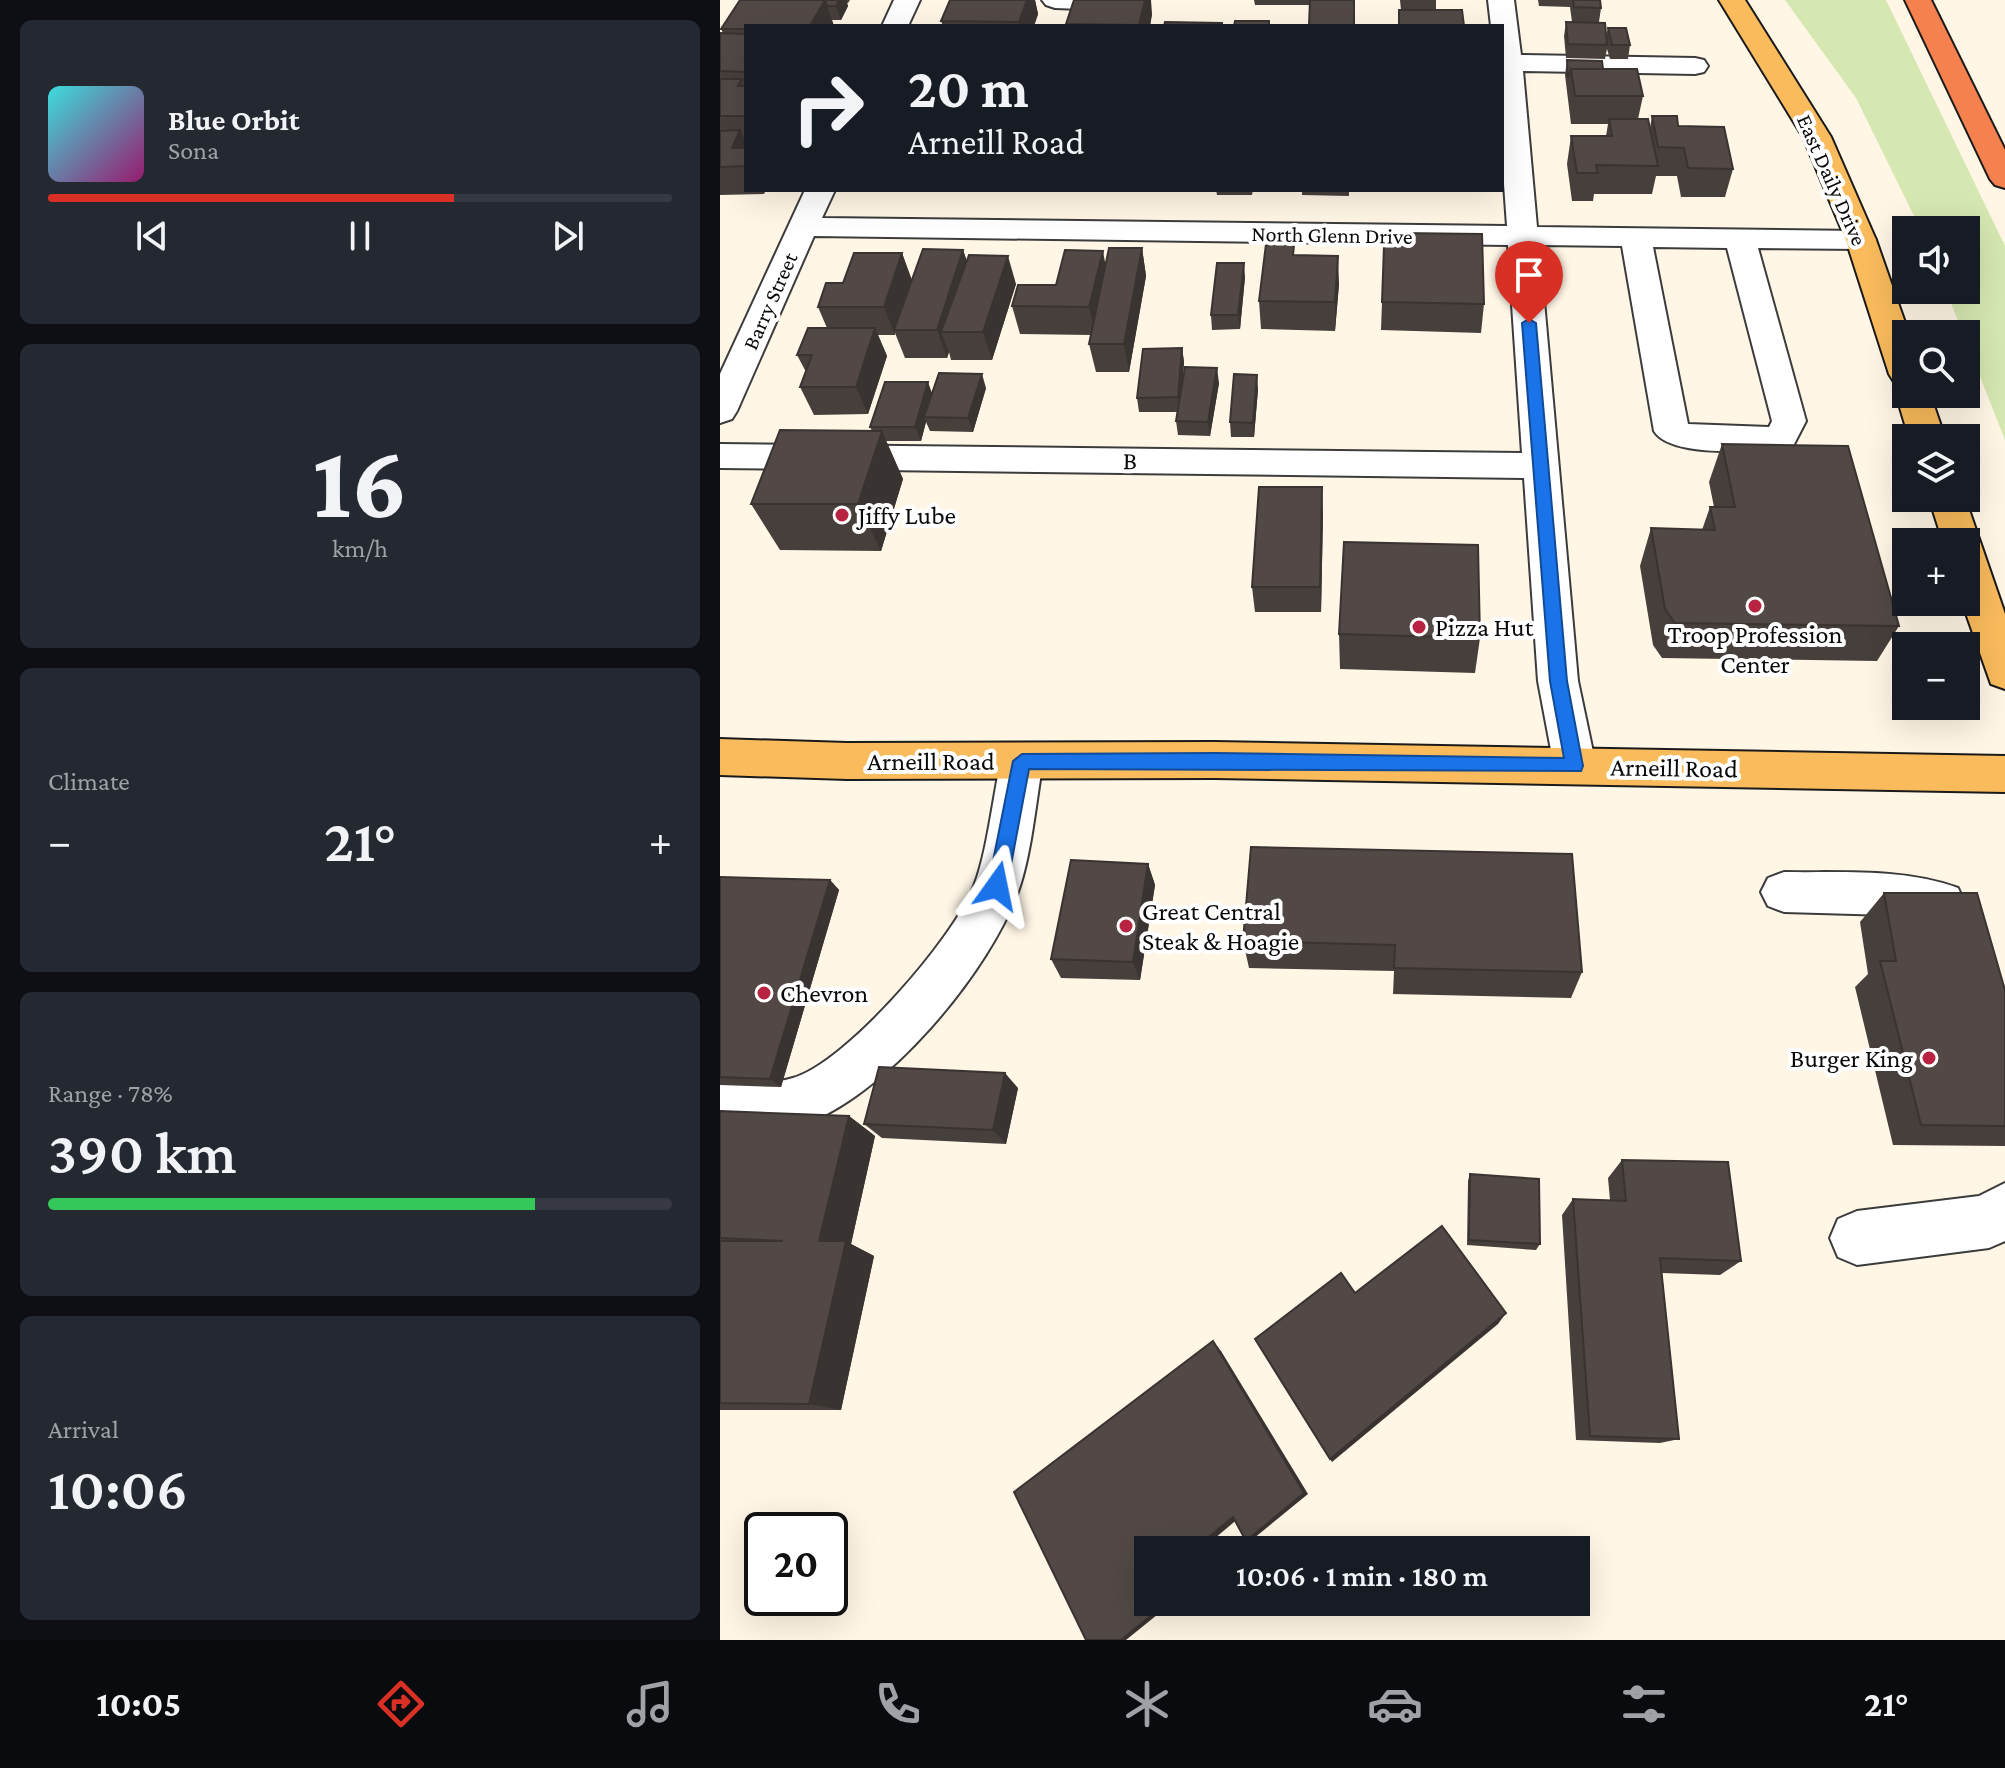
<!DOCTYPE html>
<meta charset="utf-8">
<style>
body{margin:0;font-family:"Crimson Pro",serif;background:#242831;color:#f1f3f6;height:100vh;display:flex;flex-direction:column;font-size:30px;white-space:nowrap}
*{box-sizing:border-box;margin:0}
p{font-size:26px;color:#9ea1a6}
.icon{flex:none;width:44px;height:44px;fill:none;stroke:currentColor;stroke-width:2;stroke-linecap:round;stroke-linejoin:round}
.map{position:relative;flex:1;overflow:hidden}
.sheet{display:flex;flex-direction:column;gap:20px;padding:20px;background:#0d0f14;width:720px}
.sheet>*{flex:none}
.hud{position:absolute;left:24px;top:24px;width:760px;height:168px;border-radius:0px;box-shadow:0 8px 32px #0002;background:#171b24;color:#f1f3f6;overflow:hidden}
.tools{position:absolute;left:1172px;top:216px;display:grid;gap:16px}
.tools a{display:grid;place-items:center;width:88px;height:88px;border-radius:0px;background:#171b24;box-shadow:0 8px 32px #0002;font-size:40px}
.speed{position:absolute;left:24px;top:1512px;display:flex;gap:16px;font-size:40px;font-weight:700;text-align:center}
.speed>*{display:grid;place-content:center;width:104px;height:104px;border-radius:50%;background:#171b24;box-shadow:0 8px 32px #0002;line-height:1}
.speed .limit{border:4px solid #111;border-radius:12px;background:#fff;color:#111}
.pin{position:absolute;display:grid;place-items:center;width:68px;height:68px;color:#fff;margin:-82px -34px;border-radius:50% 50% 50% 0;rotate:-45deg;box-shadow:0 0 8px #0007}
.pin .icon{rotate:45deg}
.me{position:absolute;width:88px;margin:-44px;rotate:12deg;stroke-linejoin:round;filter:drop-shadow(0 0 6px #0008)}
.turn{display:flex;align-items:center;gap:28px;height:168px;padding:0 32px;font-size:36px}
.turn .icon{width:104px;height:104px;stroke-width:2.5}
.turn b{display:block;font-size:56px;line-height:68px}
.big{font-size:60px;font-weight:600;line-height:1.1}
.sheet .widget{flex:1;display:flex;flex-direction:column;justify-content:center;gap:12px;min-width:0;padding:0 28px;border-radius:12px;background:#242831}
.sheet .dial{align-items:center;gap:0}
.dial b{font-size:104px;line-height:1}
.song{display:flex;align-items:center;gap:24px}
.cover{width:96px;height:96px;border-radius:12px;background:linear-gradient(135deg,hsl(180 70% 55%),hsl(320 70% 35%))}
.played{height:8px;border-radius:4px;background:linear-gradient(90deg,#d93025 65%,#363941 65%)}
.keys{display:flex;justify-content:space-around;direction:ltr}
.heat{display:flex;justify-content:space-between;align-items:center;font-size:44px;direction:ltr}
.charge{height:12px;border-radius:6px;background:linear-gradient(90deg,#34c759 78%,#363941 0)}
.trip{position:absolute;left:414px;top:1536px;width:456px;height:80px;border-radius:0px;background:#171b24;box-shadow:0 8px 32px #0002;font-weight:600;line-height:80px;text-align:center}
.dock{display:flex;height:128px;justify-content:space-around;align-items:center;background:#090b0e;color:#9ea1a6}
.dock .icon{width:56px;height:56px}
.dock .on{color:#d93025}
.dock b{font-size:36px;color:#f1f3f6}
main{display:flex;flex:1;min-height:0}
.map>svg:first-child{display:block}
</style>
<main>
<section class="sheet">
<div class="widget">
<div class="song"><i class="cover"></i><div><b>Blue Orbit</b><p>Sona</p></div></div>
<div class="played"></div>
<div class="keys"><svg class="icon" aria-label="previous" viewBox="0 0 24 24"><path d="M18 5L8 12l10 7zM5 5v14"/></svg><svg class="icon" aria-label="pause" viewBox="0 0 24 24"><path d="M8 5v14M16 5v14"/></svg><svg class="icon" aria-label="next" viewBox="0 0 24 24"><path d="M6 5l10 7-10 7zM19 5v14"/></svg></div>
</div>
<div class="widget dial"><b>16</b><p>km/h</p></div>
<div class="widget"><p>Climate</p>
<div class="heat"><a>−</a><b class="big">21°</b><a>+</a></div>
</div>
<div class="widget"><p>Range · 78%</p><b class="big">390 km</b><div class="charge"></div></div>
<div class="widget"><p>Arrival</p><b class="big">10:06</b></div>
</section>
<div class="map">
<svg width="1285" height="1640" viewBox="0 0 1285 1640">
<rect width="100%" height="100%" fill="#fff6e6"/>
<path fill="#d6e8b1" d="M 1065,0 L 1166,0 L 1285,246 L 1285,440 L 1246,341 L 1246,334 L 1243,334 L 1226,290 L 1246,290 L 1246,230 L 1201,230 L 1136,98 Z"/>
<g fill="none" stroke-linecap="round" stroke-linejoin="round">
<defs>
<g id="minor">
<path d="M 174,0 L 200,0 L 188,26 L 162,26 Z"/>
<path d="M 322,0 L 424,0 L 426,3 L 422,8 L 413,11 L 335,8 L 326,5 Z"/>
<path d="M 768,0 L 794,0 L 801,55 L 975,58 L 984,60 L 988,66 L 984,72 L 975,74 L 803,71 L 817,227 L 1141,231 L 1152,233 L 1156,240 L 1152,247 L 1141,249 L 1038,248 L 1086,421 L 1072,448 L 1060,451 C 1030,450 951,458 934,431 L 902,246 L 819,245 L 858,681 L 876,766 L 870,779 L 855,784 L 840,779 L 834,766 L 818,681 L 804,478 L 0,468 L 0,444 L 802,453 L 788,245 L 94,236 L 17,411 L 12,419 L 0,423 L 0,374 L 85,190 L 115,190 L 102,218 L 787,226 L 782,156 L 782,26 L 771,26 ZM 933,247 L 1007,248 L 1052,421 L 1049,427 L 968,424 Z"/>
<path d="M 302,743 L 317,748 L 323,761 C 316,801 312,849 300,886 C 272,970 164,1099 79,1126 C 53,1134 26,1131 0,1131 L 0,1081 C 24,1081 50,1085 73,1078 C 126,1063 234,938 254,886 C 267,853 273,797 281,761 L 287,748 Z"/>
<path d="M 1064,872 C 1121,873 1184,868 1238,888 L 1245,903 L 1238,918 L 1222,924 L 1169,915 L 1064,912 L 1048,906 L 1041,892 L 1048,878 Z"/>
<path d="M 1285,1183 L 1285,1241 L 1269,1248 L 1137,1265 L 1118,1257 L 1110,1238 L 1118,1219 L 1137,1211 L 1259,1196 Z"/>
</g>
<g id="major">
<path d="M 999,0 L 1025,0 L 1111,137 L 1156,240 L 1189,334 L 1186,334 L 1186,394 L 1210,394 L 1225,438 L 1189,438 L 1176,394 L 1185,385 L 1174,382 L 1169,374 L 1126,240 L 1083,137 Z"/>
<path d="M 1209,498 L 1245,498 L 1285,614 L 1285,689 L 1271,684 L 1242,602 L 1246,602 L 1246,542 L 1223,542 Z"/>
<path d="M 0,739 L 127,743 L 495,742 L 1285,756 L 1285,792 L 495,778 L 127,779 L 0,775 Z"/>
</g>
<path id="highway" d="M 1185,0 L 1211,0 L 1285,150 L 1285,188 L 1275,185 L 1270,179 Z"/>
</defs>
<use href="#minor" stroke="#3c3c3c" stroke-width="4"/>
<use href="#major" stroke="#1a1a1a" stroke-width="4"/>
<use href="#highway" stroke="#1a1a1a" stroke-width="4"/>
<use href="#minor" fill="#fff" fill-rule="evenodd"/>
<use href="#major" fill="#f9bb5c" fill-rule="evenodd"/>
<use href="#highway" fill="#f4814e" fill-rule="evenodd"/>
</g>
<g fill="#473f3c">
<path d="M 20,0 L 130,0 L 128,3 L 127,3 L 128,6 L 121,20 L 112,20 L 114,26 L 26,26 L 26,190 L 46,190 L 44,194 L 0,195 L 0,33 L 3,33 L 1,29 Z"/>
<path d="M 230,0 L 315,0 L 318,14 L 314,26 L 223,26 L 221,21 Z"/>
<path d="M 534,0 L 634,0 L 590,5 L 535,5 Z"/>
<path d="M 680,0 L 716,0 L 716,10 L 744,26 L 678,26 L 679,10 L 681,10 Z"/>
<path d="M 818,0 L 880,0 L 881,8 L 879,22 L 852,22 L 850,7 L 819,6 Z"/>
<path d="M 432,14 L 430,26 L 347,26 L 346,24 Z"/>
<path d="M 846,22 L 886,36 L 888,28 L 910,45 L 908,59 L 890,59 L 887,49 L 885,59 L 846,58 L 844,36 Z"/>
<path d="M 847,60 L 883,69 L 923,96 L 918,119 L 930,128 L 932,116 L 958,126 L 1013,169 L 1005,197 L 961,197 L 957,176 L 936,176 L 932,194 L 874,194 L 873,201 L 852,201 L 847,164 L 851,136 L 886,136 L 888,124 L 851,124 L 845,75 Z"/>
<path d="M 496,190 L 533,190 L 532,195 L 497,195 Z"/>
<path d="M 582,190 L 629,190 L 629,196 L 582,195 Z"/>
<path d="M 422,248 L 426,276 L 409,372 L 376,372 L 369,344 L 371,335 L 300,334 L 292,306 Z"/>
<path d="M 243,250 L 247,261 L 296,284 L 272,360 L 231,360 L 229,352 L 227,358 L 185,358 L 175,333 L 175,335 L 158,335 L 167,356 L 148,414 L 94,415 L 80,387 L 86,372 L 77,355 L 107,328 L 98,307 L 123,283 L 182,253 L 192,280 Z"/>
<path d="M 574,255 L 619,284 L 615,331 L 541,329 L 539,301 Z"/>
<path d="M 525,277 L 520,329 L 492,330 L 491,315 Z"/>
<path d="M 662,302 L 764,304 L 761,333 L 661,330 Z"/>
<path d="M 462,348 L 464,362 L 463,379 L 499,383 L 490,436 L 458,435 L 456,421 L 457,412 L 419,412 L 417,398 Z"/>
<path d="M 266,388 L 253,432 L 210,431 L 206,422 L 201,441 L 166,441 L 183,479 L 161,551 L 60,550 L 31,504 L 152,431 L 150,427 L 212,393 Z"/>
<path d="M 538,389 L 534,437 L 511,437 L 510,422 Z"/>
<path d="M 1002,444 L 1179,626 L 1157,661 L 942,658 L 933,645 L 920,566 L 931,528 L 982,530 L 990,507 L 994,507 L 989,482 Z"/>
<path d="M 603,514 L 601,612 L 535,612 L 532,587 Z"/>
<path d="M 619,634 L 760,638 L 755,673 L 620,669 Z"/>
<path d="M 531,847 L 862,972 L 851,998 L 673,994 L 674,971 L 529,968 L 523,941 Z"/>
<path d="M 428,864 L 435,885 L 420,980 L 341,978 L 331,959 Z"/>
<path d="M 0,877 L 110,880 L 119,890 L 61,1087 L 0,1085 Z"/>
<path d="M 1164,893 L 1285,990 L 1285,1146 L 1173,1145 L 1135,987 L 1148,974 L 1140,922 Z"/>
<path d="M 298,1088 L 286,1144 L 162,1138 L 144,1124 Z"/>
<path d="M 0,1111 L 129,1116 L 155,1136 L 131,1244 L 154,1256 L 121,1410 L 0,1410 Z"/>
<path d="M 902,1160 L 1021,1261 L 1000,1275 L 942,1273 L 959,1439 L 940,1443 L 856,1440 L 842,1215 L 853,1199 L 890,1200 L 888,1178 Z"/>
<path d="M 750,1174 L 820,1244 L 816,1250 L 747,1245 L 748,1181 Z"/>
</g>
<g fill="#393331">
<path d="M 105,0 L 114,26 L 90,26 Z"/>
<path d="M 119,0 L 126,0 L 128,6 L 121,20 L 116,6 Z"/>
<path d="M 307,0 L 315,0 L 318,14 L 314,26 L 300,26 L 299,22 Z"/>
<path d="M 425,0 L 431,0 L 432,14 L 430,26 L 419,26 Z"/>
<path d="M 20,130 L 26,144 L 26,166 L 12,148 Z"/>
<path d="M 422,248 L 426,276 L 409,372 L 404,344 Z"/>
<path d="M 243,250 L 252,278 L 221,332 L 229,352 L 227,358 L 217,330 Z"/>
<path d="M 383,251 L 388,279 L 376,336 L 369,307 Z"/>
<path d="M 182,253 L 192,282 L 174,330 L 175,335 L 164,307 Z"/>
<path d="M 288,256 L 296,284 L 272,360 L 263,332 Z"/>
<path d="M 618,256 L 619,284 L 615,331 L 615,302 Z"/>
<path d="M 524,263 L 525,277 L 520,329 L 518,315 Z"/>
<path d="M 155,328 L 167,356 L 148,414 L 136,387 Z"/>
<path d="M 462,348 L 464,362 L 460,412 L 458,397 Z"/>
<path d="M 497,368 L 499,383 L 490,436 L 488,422 Z"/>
<path d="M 262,374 L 266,388 L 253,432 L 248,418 Z"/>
<path d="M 537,375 L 538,389 L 534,437 L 533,423 Z"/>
<path d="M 208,382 L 213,396 L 204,417 L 206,422 L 201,441 L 195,427 Z"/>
<path d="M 162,431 L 183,479 L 161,551 L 138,504 Z"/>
<path d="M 602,487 L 603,514 L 601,612 L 600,587 Z"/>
<path d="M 428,864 L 435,885 L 420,980 L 413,962 Z"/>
<path d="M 110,880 L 119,890 L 61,1087 L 50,1079 Z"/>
<path d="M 285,1073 L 298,1088 L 286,1144 L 273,1130 Z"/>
<path d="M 129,1116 L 155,1136 L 131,1244 L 154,1256 L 121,1410 L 89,1404 L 99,1241 Z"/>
<path d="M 786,1313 L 778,1324 L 612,1462 L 610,1459 Z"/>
<path d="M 493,1341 L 501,1351 L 588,1494 L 533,1539 L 526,1541 Z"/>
<path d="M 513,1517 L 520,1517 L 481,1550 L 473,1550 Z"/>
<path d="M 448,1602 L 453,1602 L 406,1640 L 401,1640 Z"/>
</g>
<g fill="#524946" stroke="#393331" stroke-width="2">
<path d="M 20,0 L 105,0 L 90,26 L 26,26 L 26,29 L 1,29 Z"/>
<path d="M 105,0 L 119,0 L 116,6 L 107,6 Z"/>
<path d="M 230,0 L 307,0 L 299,22 L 221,21 Z"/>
<path d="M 354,0 L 425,0 L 419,25 L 346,24 Z"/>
<path d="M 590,0 L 634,0 L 634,26 L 589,26 Z"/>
<path d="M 853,0 L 880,0 L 881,8 L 854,7 Z"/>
<path d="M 679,10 L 742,10 L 744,26 L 679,26 Z"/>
<path d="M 515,21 L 549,21 L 549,26 L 514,26 Z"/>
<path d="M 445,22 L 502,23 L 502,26 L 444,26 Z"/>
<path d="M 846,22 L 885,23 L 887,45 L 848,44 Z"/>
<path d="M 888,28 L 906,28 L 910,45 L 892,45 Z"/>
<path d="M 0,33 L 26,34 L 26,72 L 0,71 Z"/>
<path d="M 847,60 L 882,61 L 883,69 L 851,69 L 848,78 Z"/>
<path d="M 851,69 L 917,69 L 923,96 L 855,96 Z"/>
<path d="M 0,79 L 22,79 L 18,86 L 26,86 L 26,116 L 0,116 Z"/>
<path d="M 932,116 L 957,116 L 958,126 L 1004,127 L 1013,169 L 968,168 L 964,148 L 938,147 Z"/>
<path d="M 889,119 L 928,119 L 938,166 L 876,165 L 878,173 L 857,173 L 851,136 L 892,136 Z"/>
<path d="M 20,130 L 12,148 L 26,148 L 26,166 L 0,167 L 0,131 Z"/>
<path d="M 679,233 L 762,234 L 764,304 L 662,302 L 664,246 L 679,247 Z"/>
<path d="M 546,244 L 574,245 L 573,255 L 618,256 L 615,302 L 539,301 Z"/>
<path d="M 389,248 L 422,248 L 404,344 L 369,344 Z"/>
<path d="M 203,249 L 243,250 L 217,330 L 174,330 Z"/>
<path d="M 345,250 L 383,251 L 369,307 L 292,306 L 298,285 L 336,285 Z"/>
<path d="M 134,253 L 182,253 L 164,307 L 98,307 L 106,283 L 123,283 Z"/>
<path d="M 249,255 L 288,256 L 263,332 L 221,332 Z"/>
<path d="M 497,263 L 524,263 L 518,315 L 491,315 Z"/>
<path d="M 88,328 L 155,328 L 136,387 L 80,387 L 92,355 L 77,355 Z"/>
<path d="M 462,348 L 458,397 L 417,398 L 423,349 Z"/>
<path d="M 465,367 L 497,368 L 488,422 L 456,421 Z"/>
<path d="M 219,373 L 262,374 L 248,418 L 204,417 Z"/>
<path d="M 514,374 L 537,375 L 533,423 L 510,422 Z"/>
<path d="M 165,382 L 208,382 L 195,427 L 150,427 Z"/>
<path d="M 60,430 L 162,431 L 138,504 L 31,504 Z"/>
<path d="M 1002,444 L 1128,446 L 1179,626 L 955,623 L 945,609 L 931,528 L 995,530 L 990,507 L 1015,507 Z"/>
<path d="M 539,487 L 602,487 L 600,587 L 532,587 Z"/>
<path d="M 624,542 L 758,545 L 760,638 L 619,634 Z"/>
<path d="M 531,847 L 852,854 L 862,972 L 674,968 L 675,945 L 523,941 Z"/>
<path d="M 351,860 L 428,864 L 413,962 L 331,959 Z"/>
<path d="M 0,877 L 110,880 L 50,1079 L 0,1077 Z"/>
<path d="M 1164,893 L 1257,893 L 1285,990 L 1285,1126 L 1201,1125 L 1160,961 L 1176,961 Z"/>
<path d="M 159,1067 L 285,1073 L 273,1130 L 144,1124 Z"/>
<path d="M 0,1111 L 129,1116 L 99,1241 L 126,1241 L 89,1404 L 0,1403 L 0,1241 L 63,1241 L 0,1238 Z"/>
<path d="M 902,1160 L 1008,1162 L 1021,1261 L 940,1258 L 959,1439 L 870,1436 L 853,1199 L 906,1201 Z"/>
<path d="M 750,1174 L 819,1179 L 820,1244 L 749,1240 Z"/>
<path d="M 722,1226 L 786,1313 L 610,1459 L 535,1339 L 621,1273 L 635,1293 Z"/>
<path d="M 493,1341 L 584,1493 L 526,1541 L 513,1517 L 473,1550 L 428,1550 L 428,1602 L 448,1602 L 401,1640 L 366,1640 L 294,1492 Z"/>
</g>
<path fill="#1a73e8" stroke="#114b97" stroke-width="2" d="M 809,319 L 816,323 L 847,681 L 863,766 L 861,771 L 309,769 L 287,886 L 284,892 L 277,895 L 271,892 L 268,886 L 293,761 L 302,754 L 495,753 L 844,758 L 830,681 L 802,323 Z"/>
<g fill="#b82341" stroke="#fff" stroke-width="3">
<circle cx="122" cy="515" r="8"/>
<circle cx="1035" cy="606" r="8"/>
<circle cx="699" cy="627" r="8"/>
<circle cx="406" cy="926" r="8"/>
<circle cx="44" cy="993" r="8"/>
<circle cx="1209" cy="1058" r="8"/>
</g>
<g text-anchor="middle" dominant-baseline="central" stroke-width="8" stroke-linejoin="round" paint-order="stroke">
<g font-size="22" fill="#090909" stroke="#fff">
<text transform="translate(1112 180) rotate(66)">East Daily Drive</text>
<text transform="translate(612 235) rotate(1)">North Glenn Drive</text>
<text transform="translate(50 301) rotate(-66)">Barry Street</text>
</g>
<g font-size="26" fill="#090909" stroke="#fff">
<text transform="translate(410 461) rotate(1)">B</text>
<text x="211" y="761">Arneill Road</text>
<text transform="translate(954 768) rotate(1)">Arneill Road</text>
</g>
<g font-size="26" fill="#090909" stroke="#fff" text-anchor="start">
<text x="138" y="515">Jiffy Lube</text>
<text x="715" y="627">Pizza Hut</text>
<text x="1035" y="634" text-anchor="middle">Troop Profession<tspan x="1035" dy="30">Center</tspan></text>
<text x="422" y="911">Great Central<tspan x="422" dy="30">Steak &amp; Hoagie</tspan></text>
<text x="60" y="993">Chevron</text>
<text x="1193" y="1058" text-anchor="end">Burger King</text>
</g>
</g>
</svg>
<div class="tools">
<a><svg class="icon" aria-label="sound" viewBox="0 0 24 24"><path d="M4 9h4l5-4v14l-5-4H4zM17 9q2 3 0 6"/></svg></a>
<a><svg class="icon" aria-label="search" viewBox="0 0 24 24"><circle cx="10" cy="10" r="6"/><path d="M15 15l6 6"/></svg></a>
<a><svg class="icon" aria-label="layers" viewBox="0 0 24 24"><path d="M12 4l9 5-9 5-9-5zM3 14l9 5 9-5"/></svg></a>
<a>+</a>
<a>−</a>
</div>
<div class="speed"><div class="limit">20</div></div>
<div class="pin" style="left:809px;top:323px;background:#d93025"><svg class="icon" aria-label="arrive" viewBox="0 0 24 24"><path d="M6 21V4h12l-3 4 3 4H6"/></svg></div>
<svg class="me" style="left:277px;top:886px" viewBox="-20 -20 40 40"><path d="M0-17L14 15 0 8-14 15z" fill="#1a73e8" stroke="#fff" stroke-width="4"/></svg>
<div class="trip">10:06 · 1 min · 180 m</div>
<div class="hud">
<div class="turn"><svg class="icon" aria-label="right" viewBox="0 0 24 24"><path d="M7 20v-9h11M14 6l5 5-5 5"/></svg><div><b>20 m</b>Arneill Road</div></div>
</div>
</div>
</main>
<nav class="dock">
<b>10:05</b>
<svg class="icon on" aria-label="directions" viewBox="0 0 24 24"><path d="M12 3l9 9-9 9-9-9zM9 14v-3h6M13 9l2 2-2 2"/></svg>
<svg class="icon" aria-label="music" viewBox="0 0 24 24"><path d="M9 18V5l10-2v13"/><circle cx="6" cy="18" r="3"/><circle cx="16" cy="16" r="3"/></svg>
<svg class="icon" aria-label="phone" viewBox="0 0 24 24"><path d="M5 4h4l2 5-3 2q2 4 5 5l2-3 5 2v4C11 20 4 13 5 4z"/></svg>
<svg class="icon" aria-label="climate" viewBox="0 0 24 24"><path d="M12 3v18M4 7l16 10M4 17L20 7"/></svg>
<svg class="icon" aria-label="car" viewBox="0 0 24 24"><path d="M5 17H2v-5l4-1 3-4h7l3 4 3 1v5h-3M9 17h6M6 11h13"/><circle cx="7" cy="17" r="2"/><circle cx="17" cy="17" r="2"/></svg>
<svg class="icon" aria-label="filters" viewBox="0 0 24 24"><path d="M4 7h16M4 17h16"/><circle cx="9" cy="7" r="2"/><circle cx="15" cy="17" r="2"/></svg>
<b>21°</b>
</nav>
